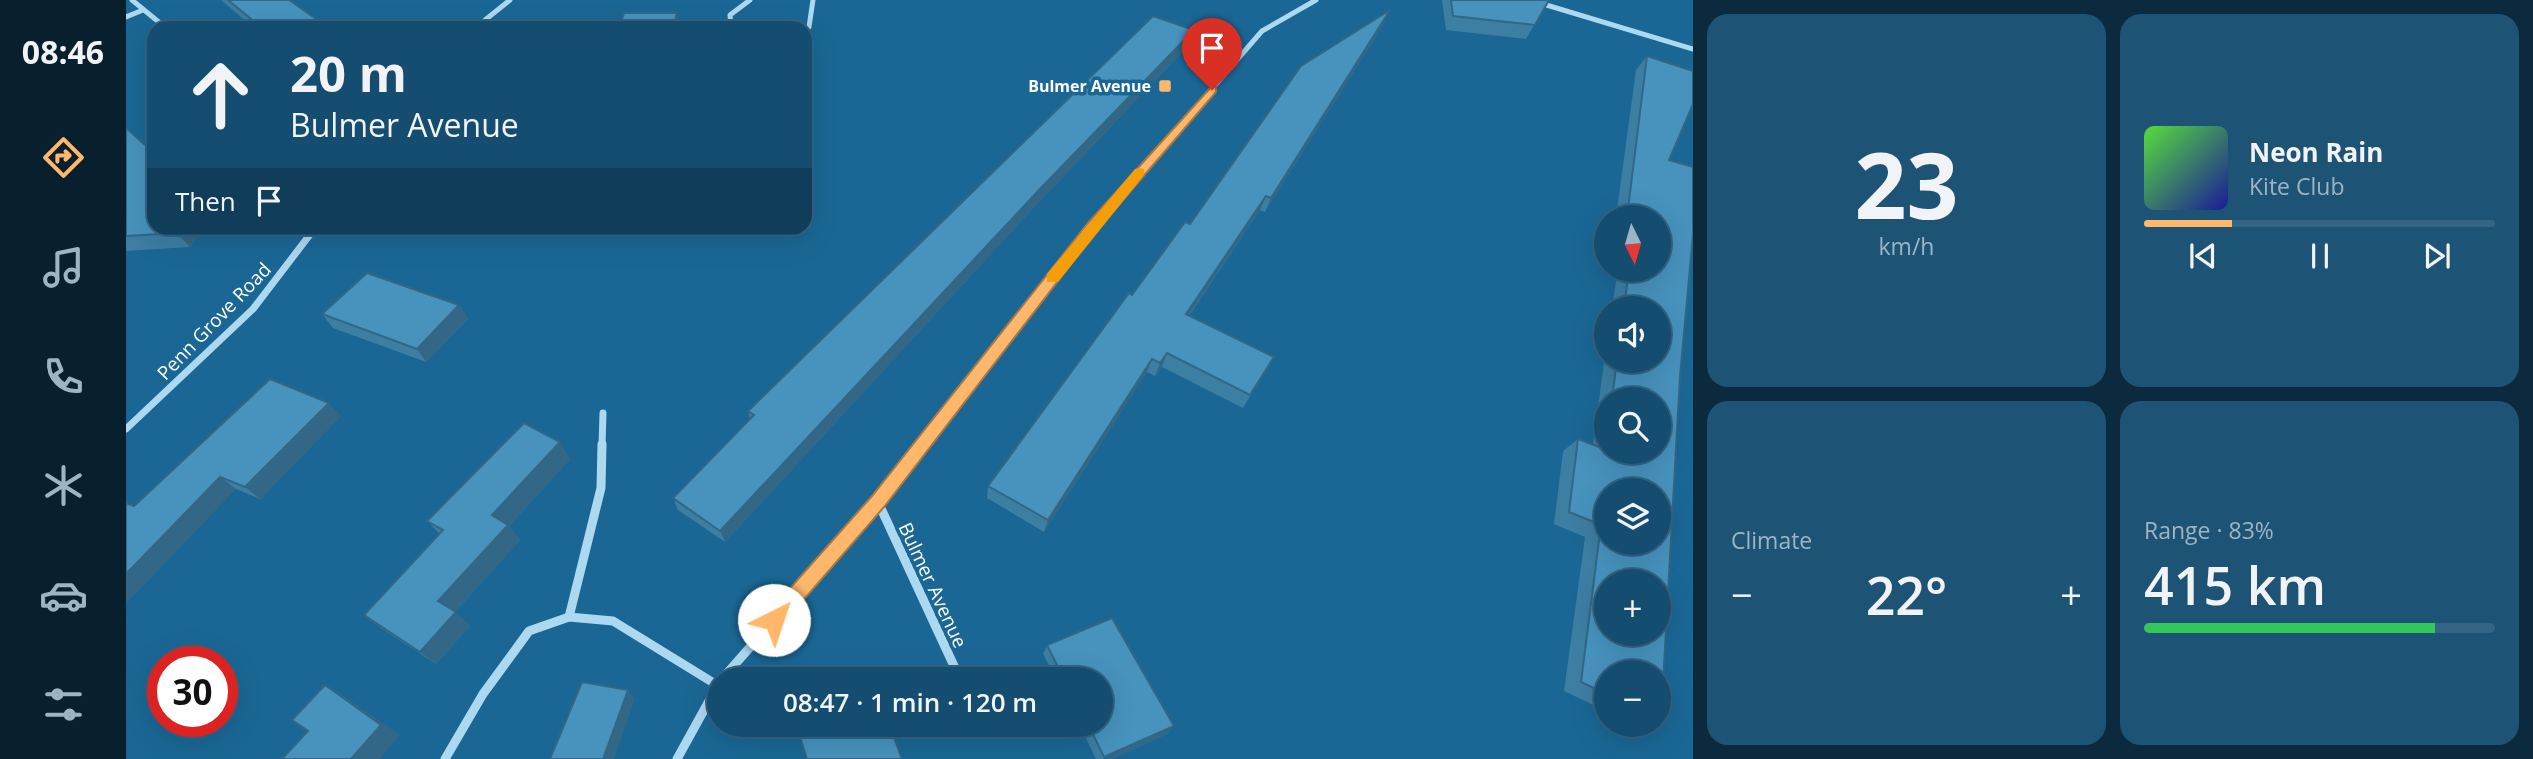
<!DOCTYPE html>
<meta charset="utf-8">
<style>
body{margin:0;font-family:"Open Sans",sans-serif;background:#1d5475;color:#f1f3f6;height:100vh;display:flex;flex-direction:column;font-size:26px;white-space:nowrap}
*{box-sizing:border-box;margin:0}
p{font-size:23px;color:#9db4c3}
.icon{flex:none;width:38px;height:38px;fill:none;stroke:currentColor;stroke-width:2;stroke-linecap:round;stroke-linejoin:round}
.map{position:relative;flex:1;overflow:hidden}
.panel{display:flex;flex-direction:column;gap:14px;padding:14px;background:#0b2a3e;width:840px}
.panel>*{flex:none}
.top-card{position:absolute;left:21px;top:21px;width:665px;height:214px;border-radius:21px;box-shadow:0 7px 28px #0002,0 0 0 2px #336483;background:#144d70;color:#f1f3f6;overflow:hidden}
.needle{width:46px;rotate:175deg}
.buttons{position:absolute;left:1468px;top:205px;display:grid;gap:14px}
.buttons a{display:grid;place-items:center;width:77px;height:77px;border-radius:50%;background:#144d70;box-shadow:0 7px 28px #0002,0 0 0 2px #336483;font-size:35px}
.speed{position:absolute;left:21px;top:646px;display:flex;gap:14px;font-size:35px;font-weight:700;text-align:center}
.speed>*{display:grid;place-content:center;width:91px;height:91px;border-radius:50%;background:#144d70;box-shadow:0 7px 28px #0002,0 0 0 2px #336483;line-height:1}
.speed .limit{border:10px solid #d22;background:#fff;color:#111}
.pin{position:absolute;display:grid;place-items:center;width:60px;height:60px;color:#fff;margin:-72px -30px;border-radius:50% 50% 50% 0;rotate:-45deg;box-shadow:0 0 7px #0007}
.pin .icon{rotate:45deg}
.me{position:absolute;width:77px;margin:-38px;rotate:41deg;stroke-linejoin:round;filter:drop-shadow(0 0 5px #0008)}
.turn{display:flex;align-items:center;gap:24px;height:147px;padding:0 28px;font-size:32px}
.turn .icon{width:91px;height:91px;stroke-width:2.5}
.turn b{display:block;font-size:49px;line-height:60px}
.then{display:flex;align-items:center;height:66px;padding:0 28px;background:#0003;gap:14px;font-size:26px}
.big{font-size:52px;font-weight:600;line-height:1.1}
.panel .card{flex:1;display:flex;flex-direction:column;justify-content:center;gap:10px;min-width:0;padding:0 24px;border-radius:21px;background:#1d5475}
.panel .dial{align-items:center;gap:0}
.dial b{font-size:91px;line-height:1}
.song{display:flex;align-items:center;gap:21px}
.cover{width:84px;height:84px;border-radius:10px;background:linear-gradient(135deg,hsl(110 70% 55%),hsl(240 70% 35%))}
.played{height:7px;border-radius:4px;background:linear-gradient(90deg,#ffb86b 25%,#336483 25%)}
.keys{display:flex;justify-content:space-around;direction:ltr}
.heat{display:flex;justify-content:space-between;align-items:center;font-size:38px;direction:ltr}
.charge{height:10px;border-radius:5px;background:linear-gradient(90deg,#34c759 83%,#336483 0)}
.panel .tiles{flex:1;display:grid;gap:14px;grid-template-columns:repeat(2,1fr)}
.trip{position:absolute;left:581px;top:667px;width:406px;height:70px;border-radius:35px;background:#144d70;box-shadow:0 7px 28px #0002,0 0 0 2px #336483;font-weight:600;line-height:70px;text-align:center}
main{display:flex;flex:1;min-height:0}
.tab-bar{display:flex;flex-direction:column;width:126px;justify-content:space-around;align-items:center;background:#081f2d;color:#9db4c3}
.tab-bar .icon{width:49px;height:49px}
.tab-bar .active{color:#ffb86b}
.tab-bar b{font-size:32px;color:#f1f3f6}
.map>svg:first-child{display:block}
</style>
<main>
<nav class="tab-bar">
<b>08:46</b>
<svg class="icon active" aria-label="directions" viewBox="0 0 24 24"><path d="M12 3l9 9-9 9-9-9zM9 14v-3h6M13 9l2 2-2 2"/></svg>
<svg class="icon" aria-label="music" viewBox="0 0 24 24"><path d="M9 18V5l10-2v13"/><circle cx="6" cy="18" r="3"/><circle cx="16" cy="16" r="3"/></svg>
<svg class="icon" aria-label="phone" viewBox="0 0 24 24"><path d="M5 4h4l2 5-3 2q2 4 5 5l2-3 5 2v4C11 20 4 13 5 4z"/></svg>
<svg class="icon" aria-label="climate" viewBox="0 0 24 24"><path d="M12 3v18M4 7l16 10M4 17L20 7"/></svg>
<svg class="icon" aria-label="car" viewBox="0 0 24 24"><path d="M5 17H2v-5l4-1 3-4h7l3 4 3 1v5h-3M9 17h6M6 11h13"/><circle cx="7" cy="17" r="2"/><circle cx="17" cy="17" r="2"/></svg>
<svg class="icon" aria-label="filters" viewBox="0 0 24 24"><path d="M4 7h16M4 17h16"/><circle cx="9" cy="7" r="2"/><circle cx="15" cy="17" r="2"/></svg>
</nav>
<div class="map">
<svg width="1567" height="759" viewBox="0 0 1567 759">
<rect width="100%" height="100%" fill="#1a6795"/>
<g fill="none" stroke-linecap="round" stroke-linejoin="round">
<g stroke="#acd8f0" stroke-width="5">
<path d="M 6,0 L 40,28"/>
<path d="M 1404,0 L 1567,49"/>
<path d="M 0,17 L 17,10"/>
<path d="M 349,28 L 384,0"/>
<path d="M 605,28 L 604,15 L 624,0"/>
<path d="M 679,30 L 683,27 L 687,0"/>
<path d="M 991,198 L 1136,31 L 1190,0"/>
</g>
<g stroke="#acd8f0" stroke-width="7">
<path d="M 0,429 L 127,309 L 189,228"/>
<path d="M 476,446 L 477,413"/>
<path d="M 795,446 L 993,196"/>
</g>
<g stroke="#acd8f0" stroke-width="9">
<path d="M 797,444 L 752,502 L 834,679"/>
<path d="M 443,617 L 475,488 L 476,444"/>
<path d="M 596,679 L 752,502"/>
<path d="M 319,759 L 357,694 L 403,631 L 443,617 L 487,621 L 591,685"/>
<path d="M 551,759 L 593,683"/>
</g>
</g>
<g fill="#3d7ea3" fill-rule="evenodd">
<path d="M 95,0 L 163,0 L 203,28 L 128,28 Z"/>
<path d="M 1316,0 L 1423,0 L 1400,39 L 1320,30 Z"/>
<path d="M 1258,24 L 1139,212 L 1134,210 L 1063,316 L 1148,357 L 1117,408 L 1036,367 L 1029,376 L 1021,372 L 918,532 L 861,498 L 862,486 L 1006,295 L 1064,224 Z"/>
<path d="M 1063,45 L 911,204 L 599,542 L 552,510 L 547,498 L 624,419 L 622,411 Z"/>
<path d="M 1521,56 L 1543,160 L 1554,376 L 1535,720 L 1533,721 L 1533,672 L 1480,672 L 1480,711 L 1438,691 L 1459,537 L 1428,524 L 1437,451 L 1452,439 L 1467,444 L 1480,348 L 1480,360 L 1533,360 L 1533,308 L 1486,308 L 1490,281 L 1495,275 L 1496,270 L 1533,270 L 1533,217 L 1490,217 L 1510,70 ZM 1480,399 L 1533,399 L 1480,452 Z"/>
<path d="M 0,128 L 76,228 L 64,247 L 0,251 Z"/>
<path d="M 333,305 L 342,319 L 300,362 L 207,328 L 196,314 Z"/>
<path d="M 215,416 L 134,499 L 110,489 L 8,506 Z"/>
<path d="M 444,459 L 383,526 L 394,540 L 329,612 L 344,626 L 310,664 L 255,628 L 238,615 L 314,534 L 301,521 Z"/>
<path d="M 921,645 L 1048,726 L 1041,734 L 985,759 L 970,759 L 953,724 L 975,724 L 975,679 L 930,679 L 917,654 Z"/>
<path d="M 1508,724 L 1523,724 L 1515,728 Z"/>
</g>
<g fill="#326785">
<path d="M 1264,10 L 1258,24 L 1139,212 L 1145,198 Z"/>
<path d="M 551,13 L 555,28 L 547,28 Z"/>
<path d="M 1068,30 L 1063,45 L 911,204 L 599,542 L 594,531 L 913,190 Z"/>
<path d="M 679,53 L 681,67 L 679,81 Z"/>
<path d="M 1140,196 L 1134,210 L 1054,328 L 1060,314 Z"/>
<path d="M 55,228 L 76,228 L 64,247 L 51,233 Z"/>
<path d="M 333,305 L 342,319 L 300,362 L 291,349 Z"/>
<path d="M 1041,353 L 1036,367 L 1029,376 L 1034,363 Z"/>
<path d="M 1026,359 L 1021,372 L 918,532 L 922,520 Z"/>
<path d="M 203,403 L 215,416 L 134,499 L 119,487 Z"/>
<path d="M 434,442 L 444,459 L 383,526 L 394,540 L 327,614 L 312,601 L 366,515 Z"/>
<path d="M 94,477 L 110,489 L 0,604 L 0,574 Z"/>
<path d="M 330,612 L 344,626 L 310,664 L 294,652 Z"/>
<path d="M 199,685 L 219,697 L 274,735 L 253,759 L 225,759 Z"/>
<path d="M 502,690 L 509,699 L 488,759 L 477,759 Z"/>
<path d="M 1048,726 L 1041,734 L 985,759 L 977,759 L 978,757 Z"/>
</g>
<g fill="#4793be" stroke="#326785" stroke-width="2" fill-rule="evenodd">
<path d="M 102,0 L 163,0 L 203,28 L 136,28 Z"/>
<path d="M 1325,0 L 1423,0 L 1409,25 L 1327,16 Z"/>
<path d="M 1264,10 L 1145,198 L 1140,196 L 1060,314 L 1148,357 L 1124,395 L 1041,353 L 1034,363 L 1026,359 L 922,520 L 862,486 L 1003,293 L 1006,295 L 1059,222 L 1064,224 L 1175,66 Z"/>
<path d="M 498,13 L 551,13 L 547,28 L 493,28 Z"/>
<path d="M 1027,16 L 1068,30 L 913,190 L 594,531 L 547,498 L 628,415 L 622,411 Z"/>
<path d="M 1521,56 L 1567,71 L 1567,104 L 1543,160 L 1567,167 L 1567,235 L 1554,376 L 1535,720 L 1533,719 L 1533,672 L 1480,672 L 1480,694 L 1455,682 L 1475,525 L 1443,512 L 1452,439 L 1479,449 L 1480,441 L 1480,452 L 1533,452 L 1533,399 L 1486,399 L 1491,360 L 1533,360 L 1533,308 L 1498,308 L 1503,270 L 1533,270 L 1533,217 L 1501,217 ZM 1480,490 L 1533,490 L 1533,542 L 1480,542 ZM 1480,581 L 1533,581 L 1533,634 L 1480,634 Z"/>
<path d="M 0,128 L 28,153 L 28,228 L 55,228 L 51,233 L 0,236 Z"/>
<path d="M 241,273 L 333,305 L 291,349 L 196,314 Z"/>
<path d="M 144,379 L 203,403 L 119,487 L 94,477 L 0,574 L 0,503 L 8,506 Z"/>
<path d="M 398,423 L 434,442 L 366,515 L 382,525 L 312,601 L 330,612 L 294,652 L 238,615 L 317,530 L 301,521 Z"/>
<path d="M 986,618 L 1048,726 L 978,757 L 962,724 L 975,724 L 975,679 L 938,679 L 921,645 Z"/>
<path d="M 744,676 L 745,679 L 735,679 Z"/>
<path d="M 456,682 L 502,690 L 477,759 L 424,759 Z"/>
<path d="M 199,685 L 255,725 L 225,759 L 156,759 L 182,731 L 166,720 Z"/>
<path d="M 670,724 L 763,724 L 776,759 L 681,759 Z"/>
</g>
<path fill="#ffb86b" stroke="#a67846" stroke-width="2" d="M 1086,86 L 1090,87 L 1090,92 L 972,229 L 758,507 L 655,626 L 648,629 L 642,626 L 639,620 L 642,613 L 746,496 L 962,223 Z"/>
<path fill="#f59e0b" d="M 1014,168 L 1018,169 L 1018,175 L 932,282 L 921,282 L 921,274 L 1009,169 Z"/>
<rect fill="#ffb86b" stroke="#1a6795" stroke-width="2.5" x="1032" y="79" width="14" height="14" rx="3.5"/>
<g text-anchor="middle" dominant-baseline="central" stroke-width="7" stroke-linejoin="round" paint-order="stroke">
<g font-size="16" font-weight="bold" fill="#fff" stroke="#1a6795" text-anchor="end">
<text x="1025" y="86">Bulmer Avenue</text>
</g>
<g font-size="19" fill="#fff" stroke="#1a6795">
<text transform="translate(88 321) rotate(-46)">Penn Grove Road</text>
<text transform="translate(807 585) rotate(65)">Bulmer Avenue</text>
</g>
</g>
</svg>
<div class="buttons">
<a><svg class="needle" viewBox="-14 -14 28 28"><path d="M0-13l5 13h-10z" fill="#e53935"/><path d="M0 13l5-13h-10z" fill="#9db4c3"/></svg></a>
<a><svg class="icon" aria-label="sound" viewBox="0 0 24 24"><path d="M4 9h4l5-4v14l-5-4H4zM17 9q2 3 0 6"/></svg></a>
<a><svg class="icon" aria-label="search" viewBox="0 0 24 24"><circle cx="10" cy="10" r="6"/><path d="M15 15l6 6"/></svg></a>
<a><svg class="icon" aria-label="layers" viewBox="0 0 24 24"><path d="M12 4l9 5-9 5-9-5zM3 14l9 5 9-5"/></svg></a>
<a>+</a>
<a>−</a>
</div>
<div class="speed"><div class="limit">30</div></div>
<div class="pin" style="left:1086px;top:90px;background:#d93025"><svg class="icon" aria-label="arrive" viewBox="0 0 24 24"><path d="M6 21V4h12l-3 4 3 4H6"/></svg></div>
<svg class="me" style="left:648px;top:620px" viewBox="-20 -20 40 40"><circle r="19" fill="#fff"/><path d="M0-13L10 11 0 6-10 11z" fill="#ffb86b"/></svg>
<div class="trip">08:47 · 1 min · 120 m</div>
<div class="top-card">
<div class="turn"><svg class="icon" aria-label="ahead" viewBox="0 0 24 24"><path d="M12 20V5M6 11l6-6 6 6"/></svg><div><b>20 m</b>Bulmer Avenue</div></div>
<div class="then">Then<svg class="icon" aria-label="arrive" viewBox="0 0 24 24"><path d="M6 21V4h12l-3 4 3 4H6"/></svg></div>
</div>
</div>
<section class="panel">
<div class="tiles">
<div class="card dial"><b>23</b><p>km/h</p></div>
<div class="card">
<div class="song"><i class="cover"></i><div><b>Neon Rain</b><p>Kite Club</p></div></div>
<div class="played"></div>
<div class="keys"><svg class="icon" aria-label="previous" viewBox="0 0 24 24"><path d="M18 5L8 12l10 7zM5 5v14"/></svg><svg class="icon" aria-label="pause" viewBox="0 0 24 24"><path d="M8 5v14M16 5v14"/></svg><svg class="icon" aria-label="next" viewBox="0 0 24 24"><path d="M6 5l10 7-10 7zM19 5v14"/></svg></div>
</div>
<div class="card"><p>Climate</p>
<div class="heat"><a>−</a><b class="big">22°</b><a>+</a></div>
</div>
<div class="card"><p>Range · 83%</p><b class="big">415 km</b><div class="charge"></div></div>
</div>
</section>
</main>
